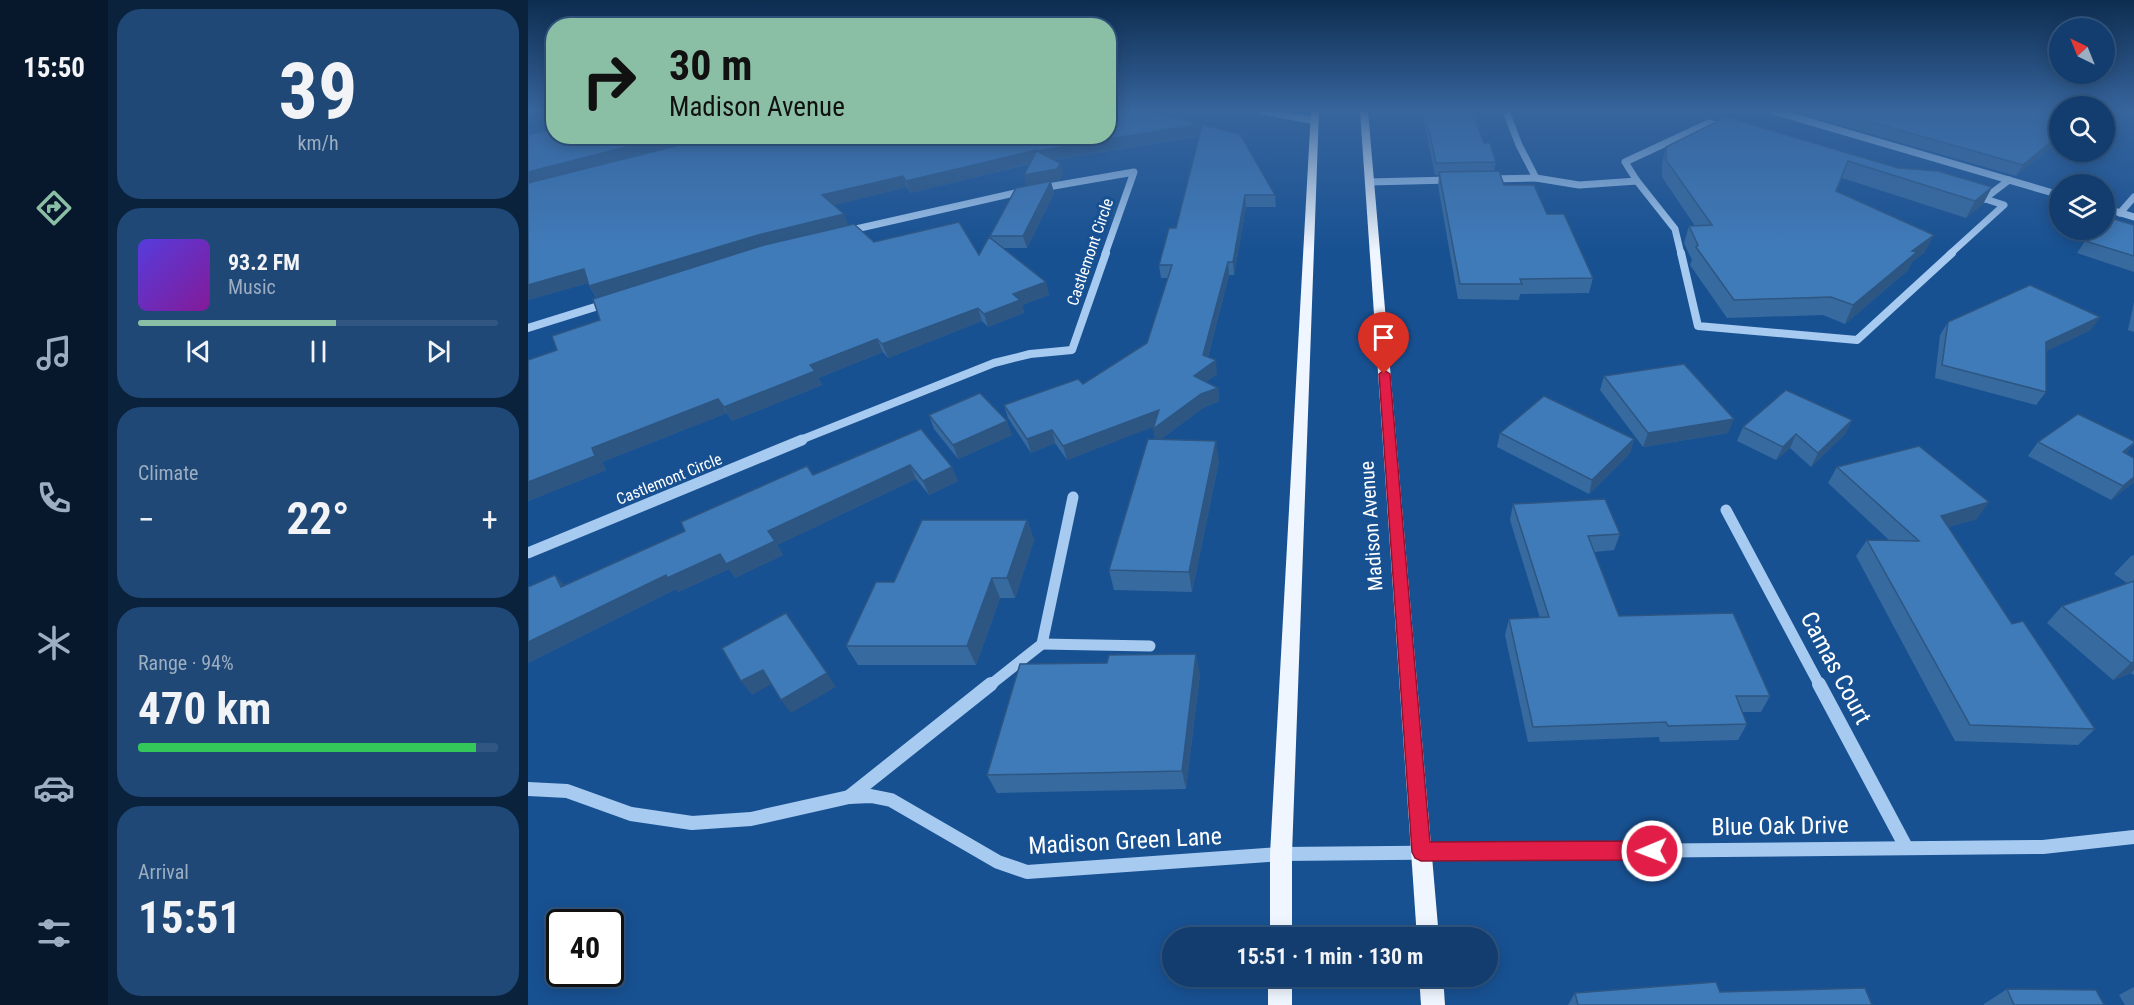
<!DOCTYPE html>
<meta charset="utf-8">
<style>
body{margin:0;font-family:"Roboto Condensed",sans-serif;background:#1f4876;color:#f1f3f6;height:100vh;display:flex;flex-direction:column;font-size:22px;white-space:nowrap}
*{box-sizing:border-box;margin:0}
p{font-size:20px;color:#9caec2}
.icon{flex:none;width:33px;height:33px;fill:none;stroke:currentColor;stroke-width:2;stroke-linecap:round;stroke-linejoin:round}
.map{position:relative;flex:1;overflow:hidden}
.details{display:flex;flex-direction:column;gap:9px;padding:9px;background:#0a223c;width:420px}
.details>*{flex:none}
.top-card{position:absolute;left:18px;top:18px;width:570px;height:126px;border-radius:24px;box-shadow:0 3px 15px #0003,0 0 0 2px #315681;background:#8abfa5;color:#111;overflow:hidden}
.needle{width:39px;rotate:317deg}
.tools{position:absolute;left:1521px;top:18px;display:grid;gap:12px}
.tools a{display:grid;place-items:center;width:66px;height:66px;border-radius:50%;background:#123d6e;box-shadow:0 3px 15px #0003,0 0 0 2px #315681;font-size:30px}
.speed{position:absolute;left:18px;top:909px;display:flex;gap:12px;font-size:30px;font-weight:700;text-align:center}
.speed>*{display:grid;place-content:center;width:78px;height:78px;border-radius:50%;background:#123d6e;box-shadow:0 3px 15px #0003,0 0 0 2px #315681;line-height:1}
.speed .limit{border:3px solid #111;border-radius:9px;background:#fff;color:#111}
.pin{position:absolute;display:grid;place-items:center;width:51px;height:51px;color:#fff;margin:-62px -26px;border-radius:50% 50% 50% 0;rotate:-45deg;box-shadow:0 0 6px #0007}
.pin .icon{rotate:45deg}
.me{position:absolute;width:66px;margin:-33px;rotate:269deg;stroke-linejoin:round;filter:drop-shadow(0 0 4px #0008)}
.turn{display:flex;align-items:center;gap:21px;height:126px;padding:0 24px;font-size:27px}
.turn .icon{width:78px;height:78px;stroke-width:2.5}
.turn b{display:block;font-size:42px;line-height:51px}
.big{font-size:45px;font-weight:700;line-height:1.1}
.details .widget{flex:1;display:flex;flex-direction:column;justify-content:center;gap:9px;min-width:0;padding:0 21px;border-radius:24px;background:#1f4876}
.details .dial{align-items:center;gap:0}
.dial b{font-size:78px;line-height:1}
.song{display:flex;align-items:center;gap:18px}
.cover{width:72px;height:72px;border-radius:9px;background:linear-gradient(135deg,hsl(250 70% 55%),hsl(290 70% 35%))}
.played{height:6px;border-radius:3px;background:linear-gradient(90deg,#8abfa5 55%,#315681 55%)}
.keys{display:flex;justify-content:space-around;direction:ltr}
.heat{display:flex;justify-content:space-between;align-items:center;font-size:33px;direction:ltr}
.charge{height:9px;border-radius:4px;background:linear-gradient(90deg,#34c759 94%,#315681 0)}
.trip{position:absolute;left:634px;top:927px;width:336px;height:60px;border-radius:30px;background:#123d6e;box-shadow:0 3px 15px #0003,0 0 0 2px #315681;font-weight:700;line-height:60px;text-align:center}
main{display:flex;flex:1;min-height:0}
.tab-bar{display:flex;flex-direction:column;width:108px;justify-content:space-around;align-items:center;background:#07182c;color:#9caec2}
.tab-bar .icon{width:42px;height:42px}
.tab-bar .on{color:#8abfa5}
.tab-bar b{font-size:27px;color:#f1f3f6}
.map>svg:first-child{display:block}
</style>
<main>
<nav class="tab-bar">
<b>15:50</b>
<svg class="icon on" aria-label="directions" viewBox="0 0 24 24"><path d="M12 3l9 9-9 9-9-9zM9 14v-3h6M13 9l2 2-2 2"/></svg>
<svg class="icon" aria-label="music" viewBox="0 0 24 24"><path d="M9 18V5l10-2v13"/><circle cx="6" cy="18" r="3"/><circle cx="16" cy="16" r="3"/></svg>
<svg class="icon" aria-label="phone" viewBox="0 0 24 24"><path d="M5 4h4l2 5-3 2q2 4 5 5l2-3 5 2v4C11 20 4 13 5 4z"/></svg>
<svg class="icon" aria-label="climate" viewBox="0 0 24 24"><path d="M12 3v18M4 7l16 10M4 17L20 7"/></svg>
<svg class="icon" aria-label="car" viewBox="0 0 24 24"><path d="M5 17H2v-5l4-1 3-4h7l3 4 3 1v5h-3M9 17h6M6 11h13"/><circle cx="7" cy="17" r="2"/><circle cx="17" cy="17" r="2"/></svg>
<svg class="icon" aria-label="filters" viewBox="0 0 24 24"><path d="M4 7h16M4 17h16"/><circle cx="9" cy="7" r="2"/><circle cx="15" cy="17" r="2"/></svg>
</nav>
<section class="details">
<div class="widget dial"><b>39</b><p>km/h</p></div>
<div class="widget">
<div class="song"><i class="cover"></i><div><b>93.2 FM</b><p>Music</p></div></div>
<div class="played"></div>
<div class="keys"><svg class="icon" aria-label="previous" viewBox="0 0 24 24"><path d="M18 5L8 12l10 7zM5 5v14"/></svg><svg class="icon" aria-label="pause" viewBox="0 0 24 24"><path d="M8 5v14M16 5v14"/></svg><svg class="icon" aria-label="next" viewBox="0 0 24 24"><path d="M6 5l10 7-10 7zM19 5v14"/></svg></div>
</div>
<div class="widget"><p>Climate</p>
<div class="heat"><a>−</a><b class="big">22°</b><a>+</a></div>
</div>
<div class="widget"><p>Range · 94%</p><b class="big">470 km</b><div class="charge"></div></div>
<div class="widget"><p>Arrival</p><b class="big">15:51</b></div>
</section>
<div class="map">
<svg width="1606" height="1005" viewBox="0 0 1606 1005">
<rect width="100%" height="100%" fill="#185192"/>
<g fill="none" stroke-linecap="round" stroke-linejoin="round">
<g stroke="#a7caf0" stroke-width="7">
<path d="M 735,111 L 787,121"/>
<path d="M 1245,111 L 1532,195"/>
<path d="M 1008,178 L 1051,185 L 1109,181 L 1147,229 L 1153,254"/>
<path d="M 962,179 L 1008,178 L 991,145 L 978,111"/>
<path d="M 1109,181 L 1097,162 L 1181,123 L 1196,128"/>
<path d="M 841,182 L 922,180"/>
<path d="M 1456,199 L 1481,180"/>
<path d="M 1576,208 L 1606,217"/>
<path d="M 1592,213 L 1606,197"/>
<path d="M 319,231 L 491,192 L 606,172 L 577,254"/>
<path d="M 1422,254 L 1476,205 L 1445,195"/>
</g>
<g stroke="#a7caf0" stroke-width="8">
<path d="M 1153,253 L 1170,326 L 1329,340 L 1424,253"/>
<path d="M 0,328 L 80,303"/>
<path d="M 270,441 L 466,363 L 502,354 L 544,350 L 578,253"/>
</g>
<g stroke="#a7caf0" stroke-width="11">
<path d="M 1198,510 L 1292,686"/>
<path d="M 0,553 L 274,440"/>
<path d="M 514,644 L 622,646"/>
<path d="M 461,686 L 514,644 L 545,497"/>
</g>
<g stroke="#a7caf0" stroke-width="14">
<path d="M 1291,684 L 1378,847"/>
<path d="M 0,789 L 39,791 L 103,814 L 164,823 L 223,819 L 321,797 L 343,796 L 363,800 L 470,862 L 499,872 L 753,854 L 1515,847 L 1606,837"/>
<path d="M 321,797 L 463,684"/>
</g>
<g fill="#f0f6ff" fill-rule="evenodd">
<path d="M 783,111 L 791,111 L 764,854 L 764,938 L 742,938 L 742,854 Z"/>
<path d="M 832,111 L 840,111 L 911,938 L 889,938 Z"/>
<rect x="740" y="976" width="24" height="29"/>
<path d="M 891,976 L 915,976 L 917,1005 L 893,1005 Z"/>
</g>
</g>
<g fill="#376a9f" fill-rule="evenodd">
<path d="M 894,111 L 943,111 L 956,143 L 968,162 L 966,171 L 976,185 L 1019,214 L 1065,278 L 1061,293 L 992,294 L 991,300 L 930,299 L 910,186 L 911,175 L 907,175 Z"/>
<path d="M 1263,111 L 1532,111 L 1532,140 L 1488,176 Z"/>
<path d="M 1198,117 L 1370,168 L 1464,187 L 1455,204 L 1438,218 L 1314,178 L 1308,191 L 1397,252 L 1384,262 L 1380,270 L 1317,324 L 1295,315 L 1199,318 L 1162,265 L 1164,260 L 1156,243 L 1161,226 L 1167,226 L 1134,177 L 1134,163 L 1138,147 Z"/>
<path d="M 26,129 L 672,132 L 747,195 L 748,207 L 718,207 L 706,275 L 701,275 L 680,357 L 689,374 L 678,382 L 690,388 L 691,401 L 675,408 L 633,439 L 691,461 L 664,592 L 586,590 L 581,570 L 627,439 L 626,426 L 539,460 L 527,443 L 503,453 L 480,418 L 476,405 L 555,384 L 619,343 L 640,278 L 633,278 L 631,265 L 648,228 L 671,136 L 527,160 L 532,163 L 535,174 L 532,180 L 523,182 L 526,193 L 499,248 L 475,248 L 518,282 L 521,295 L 494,305 L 496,313 L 460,327 L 454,321 L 360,358 L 355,352 L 290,378 L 294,385 L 204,421 L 199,413 L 74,462 L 78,470 L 0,501 L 29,350 L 72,320 L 68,297 L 61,286 L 60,283 L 0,300 ZM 502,164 L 498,186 L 462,236 L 462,237 L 451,255 L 346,242 L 320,225 L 305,205 L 379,187 L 382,193 Z"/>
<path d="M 1606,225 L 1606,272 L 1549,253 L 1557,241 Z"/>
<path d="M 1606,302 L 1606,332 L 1600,330 Z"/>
<path d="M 1420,322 L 1563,330 L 1518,351 L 1518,392 L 1508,405 L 1407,378 L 1412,335 Z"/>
<path d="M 1076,376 L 1200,433 L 1115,447 L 1072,390 Z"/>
<path d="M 401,415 L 484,435 L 430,459 L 406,429 Z"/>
<path d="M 1324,420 L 1317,434 L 1283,467 L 1262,448 L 1248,460 L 1209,441 L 1215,427 Z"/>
<path d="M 393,429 L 430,481 L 401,495 L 388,479 L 249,545 L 255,555 L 207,578 L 201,569 L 150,592 L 148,589 L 0,663 L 0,587 L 27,575 L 36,585 Z"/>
<path d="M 972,433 L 1106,439 L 1102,453 L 1061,494 L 969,447 Z"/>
<path d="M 1606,441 L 1606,444 L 1598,453 L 1606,458 L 1606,482 L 1583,500 L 1500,456 L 1510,442 Z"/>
<path d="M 1309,467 L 1449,519 L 1420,527 L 1484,624 L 1567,729 L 1550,745 L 1427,741 L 1328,556 L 1339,540 L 1361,540 L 1300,483 Z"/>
<path d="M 985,504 L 1092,534 L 1086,550 L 1066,552 L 1091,616 L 1242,696 L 1233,712 L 1214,712 L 1219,724 L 1210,740 L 1132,742 L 1131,737 L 1000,742 L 977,635 L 981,619 L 1012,618 L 982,520 Z"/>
<path d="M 499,520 L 506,540 L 487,598 L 472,598 L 448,665 L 330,665 L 318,646 L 366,582 Z"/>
<path d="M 1606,555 L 1606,675 L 1603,673 L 1585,680 L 1519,623 L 1534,606 L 1599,583 L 1586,574 L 1603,556 Z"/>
<path d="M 579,663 L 672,674 L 658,789 L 469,793 L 459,775 Z"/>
<path d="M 1606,987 L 1606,1005 L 1597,1005 L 1591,995 Z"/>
<path d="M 1479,989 L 1576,1005 L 1456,1005 L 1456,1004 Z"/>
<path d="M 1192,992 L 1344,1005 L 1040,1005 L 1047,993 Z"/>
</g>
<g fill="#2d5682">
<path d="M 1582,111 L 1589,111 L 1576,120 L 1576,115 Z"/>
<path d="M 671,124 L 672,135 L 512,162 L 512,161 L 382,193 L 378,181 L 509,150 Z"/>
<path d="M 1532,134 L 1532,140 L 1488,176 L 1495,165 Z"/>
<path d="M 141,136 L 191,136 L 0,185 L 0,172 Z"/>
<path d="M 532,163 L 535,174 L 532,180 L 523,182 L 526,193 L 499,248 L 495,236 L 498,187 L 496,175 Z"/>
<path d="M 375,176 L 379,187 L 299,207 L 294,195 Z"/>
<path d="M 1464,187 L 1455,204 L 1438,218 L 1447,201 Z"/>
<path d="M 717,195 L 718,207 L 706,275 L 705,262 Z"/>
<path d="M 316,214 L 321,227 L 70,299 L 61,286 L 230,235 Z"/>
<path d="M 1406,235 L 1397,252 L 1384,262 L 1380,270 L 1317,324 L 1325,305 L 1384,251 Z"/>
<path d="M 700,262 L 701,275 L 677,368 L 675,355 Z"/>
<path d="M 56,269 L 64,282 L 0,300 L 0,285 Z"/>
<path d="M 518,282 L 521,295 L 494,305 L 496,313 L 460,327 L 456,314 L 485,294 Z"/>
<path d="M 450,308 L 454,321 L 360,358 L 354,344 Z"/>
<path d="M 1572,317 L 1563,330 L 1510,355 L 1518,342 Z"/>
<path d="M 349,339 L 355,352 L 290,378 L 294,385 L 204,421 L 196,407 L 282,365 Z"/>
<path d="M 688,360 L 689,374 L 667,390 L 666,376 Z"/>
<path d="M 690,388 L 691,401 L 675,408 L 628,443 L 625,429 L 633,424 L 539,460 L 535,446 Z"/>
<path d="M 190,399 L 199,413 L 74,462 L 78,470 L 0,501 L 0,482 L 64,448 Z"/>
<path d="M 1206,419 L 1200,433 L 1115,447 L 1120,433 Z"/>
<path d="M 1324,420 L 1317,434 L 1283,467 L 1290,453 Z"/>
<path d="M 479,421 L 484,435 L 430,459 L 425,445 Z"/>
<path d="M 524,430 L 527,443 L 503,453 L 499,439 Z"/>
<path d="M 1268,434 L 1262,448 L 1248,460 L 1255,447 Z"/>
<path d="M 1106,439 L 1102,453 L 1061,494 L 1064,480 Z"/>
<path d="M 688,441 L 691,461 L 664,592 L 661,572 Z"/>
<path d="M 1606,443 L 1606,444 L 1596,456 L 1595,452 Z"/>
<path d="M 382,465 L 388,479 L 249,545 L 255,555 L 207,578 L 201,569 L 150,592 L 148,589 L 0,663 L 0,642 L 138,575 L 240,531 Z"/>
<path d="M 424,467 L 430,481 L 401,495 L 395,481 Z"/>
<path d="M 1606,477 L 1606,482 L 1583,500 L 1595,486 Z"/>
<path d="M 1461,502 L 1449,519 L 1402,532 L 1413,516 Z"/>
<path d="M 499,520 L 506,540 L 487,598 L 479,578 Z"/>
<path d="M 27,575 L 40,589 L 33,587 Z"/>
<path d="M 464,578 L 472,598 L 448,665 L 439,646 Z"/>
<path d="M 668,654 L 672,674 L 658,789 L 654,771 Z"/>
<path d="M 1606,662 L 1606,670 L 1603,673 L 1585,680 L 1603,663 Z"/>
<path d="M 235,670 L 245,683 L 224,695 L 213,681 Z"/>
<path d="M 299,673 L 308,687 L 263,713 L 253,700 Z"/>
</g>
<g fill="#407bb9" stroke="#2d5682" stroke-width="1.5">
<path d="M 580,111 L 615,111 L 671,124 L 509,151 L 532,163 L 529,169 L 496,175 L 509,150 L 378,181 L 375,176 L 294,195 L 316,214 L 230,235 L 61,286 L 56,269 L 0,285 L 0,183 L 187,136 L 580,136 Z"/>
<path d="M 897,111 L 943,111 L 956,143 L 962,143 L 968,162 L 908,163 Z"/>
<path d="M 1304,111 L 1532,111 L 1532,134 L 1495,165 Z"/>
<path d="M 1198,117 L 1370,168 L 1410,171 L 1464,187 L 1447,201 L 1320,161 L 1308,191 L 1406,235 L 1384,251 L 1389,252 L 1325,305 L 1303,297 L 1206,300 L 1168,247 L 1170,245 L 1161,226 L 1184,225 L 1138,160 L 1138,147 Z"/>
<path d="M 674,125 L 712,134 L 747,195 L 717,195 L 705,262 L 700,262 L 675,355 L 688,360 L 666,376 L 690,388 L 673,394 L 625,429 L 631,410 L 535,446 L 524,430 L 499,439 L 476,405 L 550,379 L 555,384 L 619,343 L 644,265 L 631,265 L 641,228 L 648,228 Z"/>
<path d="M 26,129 L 26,136 L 141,136 L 0,172 L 0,135 Z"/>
<path d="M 971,171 L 976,185 L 1006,185 L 1019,214 L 1036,214 L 1065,278 L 992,279 L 994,284 L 932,284 L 911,172 Z"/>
<path d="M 523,181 L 495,236 L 462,236 L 488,188 Z"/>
<path d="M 1579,217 L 1606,225 L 1606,256 L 1557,241 L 1567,230 L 1576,230 L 1576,220 Z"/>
<path d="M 431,222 L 451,255 L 461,237 L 518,282 L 485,294 L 492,300 L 456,314 L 450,308 L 354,344 L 349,339 L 282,365 L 287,371 L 196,407 L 190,399 L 64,448 L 67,456 L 0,482 L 0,360 L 29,350 L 24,336 L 72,320 L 65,299 L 236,245 L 326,224 L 346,242 Z"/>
<path d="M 1502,285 L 1572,317 L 1518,342 L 1518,392 L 1414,365 L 1420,322 Z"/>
<path d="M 1156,364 L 1206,419 L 1120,433 L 1076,376 Z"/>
<path d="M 1258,390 L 1324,420 L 1290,453 L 1268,434 L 1255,447 L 1215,427 Z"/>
<path d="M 452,393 L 479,421 L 425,445 L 401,415 Z"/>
<path d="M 1016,396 L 1106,439 L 1064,480 L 972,433 Z"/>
<path d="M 1550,414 L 1606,441 L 1606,443 L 1595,452 L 1606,458 L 1606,477 L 1595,486 L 1510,442 Z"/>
<path d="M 393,429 L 424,467 L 395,481 L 382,465 L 240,531 L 247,541 L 198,564 L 192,554 L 139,578 L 138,575 L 0,642 L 0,587 L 27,575 L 33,587 L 157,531 L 153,522 L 279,466 L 285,475 Z"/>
<path d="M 620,439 L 688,441 L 661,572 L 581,570 Z"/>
<path d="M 1391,446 L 1461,502 L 1413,516 L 1484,624 L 1495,621 L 1567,729 L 1442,725 L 1339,540 L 1391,541 L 1309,467 Z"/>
<path d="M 1077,499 L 1092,534 L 1060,536 L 1091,616 L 1205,613 L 1242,696 L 1208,696 L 1219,724 L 1140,726 L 1138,722 L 1005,727 L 981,619 L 1021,617 L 985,504 Z"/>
<path d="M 394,520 L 499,520 L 479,578 L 464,578 L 439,646 L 318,646 L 348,582 L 366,582 Z"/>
<path d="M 1606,581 L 1606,662 L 1603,663 L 1534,606 Z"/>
<path d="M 258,613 L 299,673 L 253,700 L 235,670 L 213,681 L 194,648 Z"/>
<path d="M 668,654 L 654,771 L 459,775 L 492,664 L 579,663 L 581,655 Z"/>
<path d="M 1188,982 L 1192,992 L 1337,988 L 1344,1005 L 1050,1005 L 1047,993 Z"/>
<path d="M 1479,989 L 1568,990 L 1576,1005 L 1486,1005 Z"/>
</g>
<linearGradient id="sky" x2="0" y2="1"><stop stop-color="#0d2d50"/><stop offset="0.44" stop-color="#37659d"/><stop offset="1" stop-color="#37659d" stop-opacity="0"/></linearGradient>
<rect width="1606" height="251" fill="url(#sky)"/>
<path fill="#e11d48" stroke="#92132f" stroke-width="1.5" d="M 856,370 L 862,374 L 902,842 L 1124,841 L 1131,844 L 1134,851 L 1131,857 L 1124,860 L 893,861 L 887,858 L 884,852 L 851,374 Z"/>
<g text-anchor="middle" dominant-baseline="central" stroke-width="6" stroke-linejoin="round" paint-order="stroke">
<g font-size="16" fill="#fff" stroke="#185192">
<text transform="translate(562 252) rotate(-71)">Castlemont Circle</text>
<text transform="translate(141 479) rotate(-22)">Castlemont Circle</text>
</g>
<g font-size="20" fill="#fff" stroke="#185192">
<text transform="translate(843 526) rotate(-94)">Madison Avenue</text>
</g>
<g font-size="24" fill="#fff" stroke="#185192">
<text transform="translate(1308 668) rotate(62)">Camas Court</text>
<text transform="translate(1252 826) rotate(-1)">Blue Oak Drive</text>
<text transform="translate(597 841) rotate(-3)">Madison Green Lane</text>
</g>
</g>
</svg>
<div class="tools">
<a><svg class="needle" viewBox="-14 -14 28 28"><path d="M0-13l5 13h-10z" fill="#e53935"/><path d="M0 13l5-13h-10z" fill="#9caec2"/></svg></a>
<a><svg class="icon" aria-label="search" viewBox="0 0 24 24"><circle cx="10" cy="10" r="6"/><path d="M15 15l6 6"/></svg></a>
<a><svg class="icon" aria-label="layers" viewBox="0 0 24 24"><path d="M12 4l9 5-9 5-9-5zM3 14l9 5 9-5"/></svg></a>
</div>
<div class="speed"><div class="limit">40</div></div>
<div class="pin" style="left:856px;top:374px;background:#d93025"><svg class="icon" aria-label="arrive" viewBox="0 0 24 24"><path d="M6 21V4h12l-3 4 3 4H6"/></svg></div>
<svg class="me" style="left:1124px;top:851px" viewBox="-20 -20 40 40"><circle r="17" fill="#e11d48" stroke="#fff" stroke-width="3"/><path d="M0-11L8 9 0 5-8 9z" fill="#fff"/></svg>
<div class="trip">15:51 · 1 min · 130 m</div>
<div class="top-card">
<div class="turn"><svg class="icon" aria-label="right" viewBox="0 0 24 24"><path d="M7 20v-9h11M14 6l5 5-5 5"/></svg><div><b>30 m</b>Madison Avenue</div></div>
</div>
</div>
</main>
